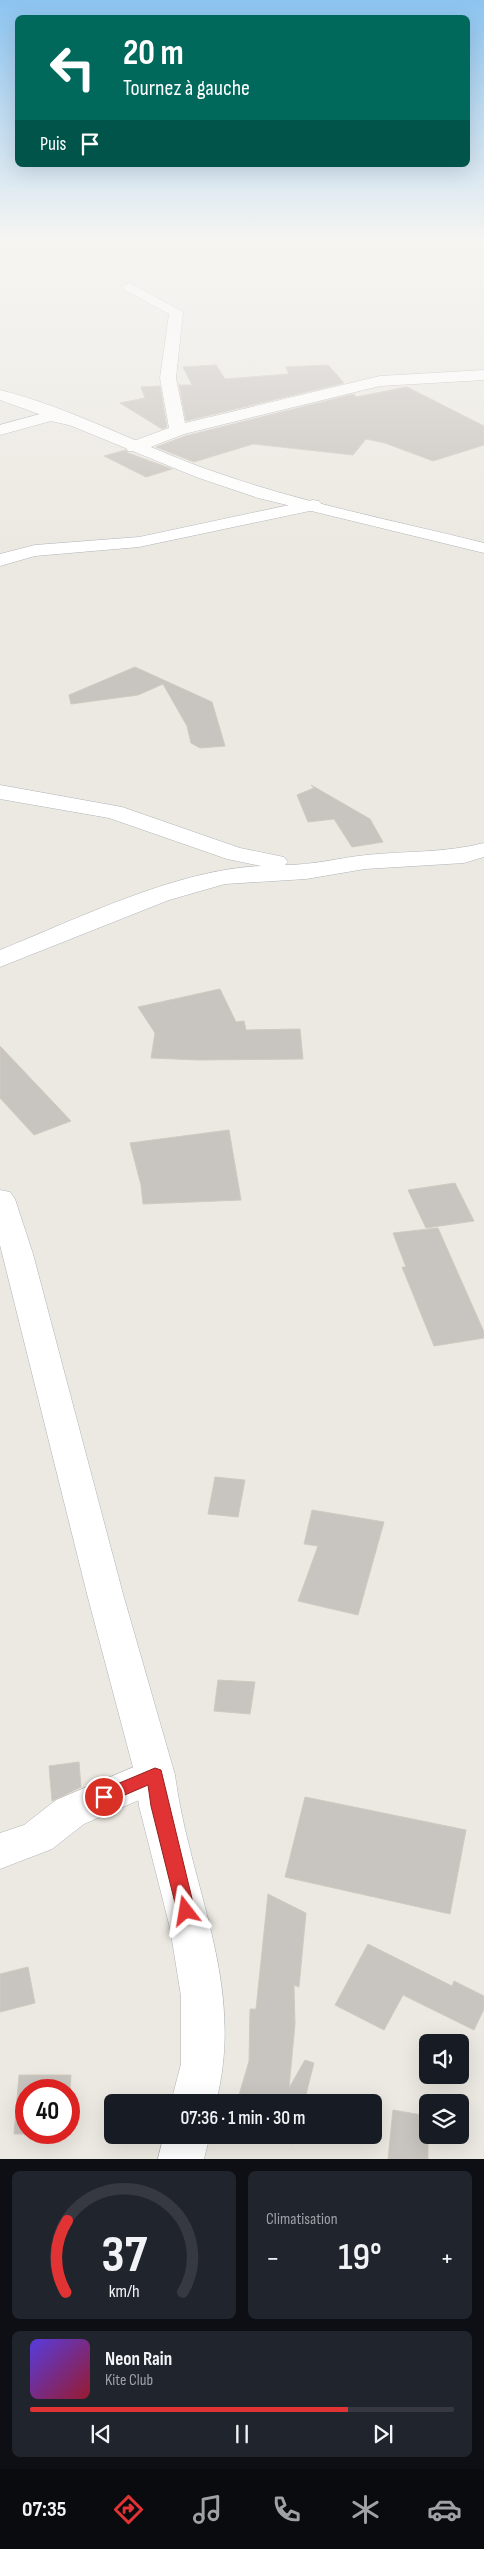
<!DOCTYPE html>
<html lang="fr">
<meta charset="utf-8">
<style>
body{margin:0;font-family:"Sofia Sans Condensed",sans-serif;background:#20242c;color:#f1f3f6;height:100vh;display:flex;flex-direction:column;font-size:19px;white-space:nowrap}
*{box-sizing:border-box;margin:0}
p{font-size:16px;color:#9ea1a6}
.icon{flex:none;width:28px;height:28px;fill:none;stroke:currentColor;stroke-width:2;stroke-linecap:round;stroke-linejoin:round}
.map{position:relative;height:2159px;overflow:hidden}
.drawer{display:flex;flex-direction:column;gap:12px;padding:12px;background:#0d0f14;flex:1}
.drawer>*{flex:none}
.banner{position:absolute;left:15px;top:15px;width:455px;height:152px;border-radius:8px;box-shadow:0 5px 20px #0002;background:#00695c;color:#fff;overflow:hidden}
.fabs{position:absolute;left:419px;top:2034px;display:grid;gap:10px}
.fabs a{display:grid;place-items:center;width:50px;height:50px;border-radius:8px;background:#171b24;box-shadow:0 5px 20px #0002;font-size:25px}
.speed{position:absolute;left:15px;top:2079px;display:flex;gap:10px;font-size:25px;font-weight:700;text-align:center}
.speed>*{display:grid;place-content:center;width:65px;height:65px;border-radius:50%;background:#171b24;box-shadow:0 5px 20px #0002;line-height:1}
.speed .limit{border:8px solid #d22;background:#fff;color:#111}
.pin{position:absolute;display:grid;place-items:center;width:42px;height:42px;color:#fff;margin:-21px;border:2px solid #fff;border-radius:50%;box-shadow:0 1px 5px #0007}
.me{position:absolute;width:55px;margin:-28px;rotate:346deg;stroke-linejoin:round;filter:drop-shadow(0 0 4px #0008)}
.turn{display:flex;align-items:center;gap:18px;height:105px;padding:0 25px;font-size:22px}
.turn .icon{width:65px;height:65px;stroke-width:2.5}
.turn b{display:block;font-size:35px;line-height:42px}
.then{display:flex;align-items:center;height:48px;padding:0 25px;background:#0003;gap:10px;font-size:19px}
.big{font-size:38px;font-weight:600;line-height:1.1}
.drawer .tile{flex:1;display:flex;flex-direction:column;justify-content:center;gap:8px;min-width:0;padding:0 18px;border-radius:8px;background:#20242c}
.drawer .dial{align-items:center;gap:0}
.dial svg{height:130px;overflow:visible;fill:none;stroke:#363941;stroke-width:7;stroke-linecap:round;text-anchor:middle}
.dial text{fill:#f1f3f6;stroke:none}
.song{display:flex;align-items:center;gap:15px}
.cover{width:60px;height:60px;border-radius:8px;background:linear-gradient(135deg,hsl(250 70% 55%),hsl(350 70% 35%))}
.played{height:5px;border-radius:2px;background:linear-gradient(90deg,#e13333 75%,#363941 75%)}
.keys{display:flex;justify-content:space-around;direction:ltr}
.heat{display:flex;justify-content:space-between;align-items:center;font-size:28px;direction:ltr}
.drawer .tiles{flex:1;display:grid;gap:12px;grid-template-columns:1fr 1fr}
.tile:last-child{grid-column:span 2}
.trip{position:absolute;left:104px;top:2094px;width:278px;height:50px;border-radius:8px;background:#171b24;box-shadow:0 5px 20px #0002;font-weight:600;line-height:50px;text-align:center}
.menu{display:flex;height:80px;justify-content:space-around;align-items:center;background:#090b0e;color:#9ea1a6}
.menu .icon{width:35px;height:35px}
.menu .on{color:#e13333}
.menu b{font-size:22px;color:#f1f3f6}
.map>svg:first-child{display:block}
</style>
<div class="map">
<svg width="484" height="2159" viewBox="0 0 484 2159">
<rect width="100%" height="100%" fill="#ece9e2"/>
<g fill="#c8c4bf" stroke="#d1cac0">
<path d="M 216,365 L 225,379 L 289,374 L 286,367 L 328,365 L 344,383 L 186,421 L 179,385 L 192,385 L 183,367 Z"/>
<path d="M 160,386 L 167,427 L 162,429 L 120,403 L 145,398 L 141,387 Z"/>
<path d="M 407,387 L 484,426 L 484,445 L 433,461 L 385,443 L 366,439 L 353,455 L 253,444 L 194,462 L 156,447 L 185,436 L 354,394 L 356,397 Z"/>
<path d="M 126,450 L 128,453 L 172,469 L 146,477 L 104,456 Z"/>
<path d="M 135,667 L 212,702 L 225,746 L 200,748 L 191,743 L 187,726 L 163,684 L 138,695 L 71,704 L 69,695 Z"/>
<path d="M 311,785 L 370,819 L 383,842 L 352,847 L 334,819 L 308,822 L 297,795 L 314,788 Z"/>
<path d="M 220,989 L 236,1022 L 244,1021 L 246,1030 L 300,1029 L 303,1059 L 198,1060 L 151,1058 L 155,1033 L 138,1007 Z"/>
<path d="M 0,1046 L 71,1121 L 34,1135 L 0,1098 Z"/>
<path d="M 229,1130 L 241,1200 L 143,1204 L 141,1185 L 130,1143 Z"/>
<path d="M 455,1183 L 474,1221 L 426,1228 L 408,1190 Z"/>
<path d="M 438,1228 L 484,1332 L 484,1338 L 434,1346 L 402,1267 L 406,1267 L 393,1233 Z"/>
<path d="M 215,1477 L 245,1480 L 238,1517 L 208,1514 Z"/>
<path d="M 312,1510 L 384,1522 L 358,1615 L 298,1601 L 318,1546 L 304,1544 Z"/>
<path d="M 218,1680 L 255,1682 L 250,1714 L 214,1711 Z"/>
<path d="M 79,1762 L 81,1787 L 52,1801 L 49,1766 Z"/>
<path d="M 305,1797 L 466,1830 L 450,1914 L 285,1877 Z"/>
<path d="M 268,1894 L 306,1913 L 299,1987 L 294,1985 L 295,2024 L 289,2088 L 305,2060 L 314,2063 L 304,2102 L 237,2102 L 249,2061 L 250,2009 L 256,2009 Z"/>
<path d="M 368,1944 L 452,1986 L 454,1981 L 484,1996 L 484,2009 L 474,2030 L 403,1995 L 384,2030 L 335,2005 Z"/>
<path d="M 28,1967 L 35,2003 L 0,2012 L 0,1974 Z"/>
<path d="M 19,2075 L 71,2075 L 69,2104 L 69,2090 L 26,2090 L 26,2132 L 67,2134 L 14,2134 Z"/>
<path d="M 393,2110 L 428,2116 L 428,2159 L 388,2159 Z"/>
<path d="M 259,2135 L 296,2135 L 293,2144 Z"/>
</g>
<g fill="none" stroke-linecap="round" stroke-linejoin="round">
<defs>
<g id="minor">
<path d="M 130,283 L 183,312 L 176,378 L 185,423 L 380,376 L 484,370 L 484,380 L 380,386 L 184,434 L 140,451 L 128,451 L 126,447 L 128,443 L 169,428 L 160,378 L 169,314 L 125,290 L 123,287 L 125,284 Z"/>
<path d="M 51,411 L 79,418 L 81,421 L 73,426 L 51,421 L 0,435 L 0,425 Z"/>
<path d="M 313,500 L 319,501 L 322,505 L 319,509 L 139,547 L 35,556 L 0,566 L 0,554 L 35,545 L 139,537 Z"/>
<path d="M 0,785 L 122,807 L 240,848 L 284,857 L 288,862 L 285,865 C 313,865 339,858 366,855 C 405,851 445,853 484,843 L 484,857 L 464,863 L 365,869 L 306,879 L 225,884 L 169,900 L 0,967 L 0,950 C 77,919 178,869 261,866 L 227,859 L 109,818 L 0,799 Z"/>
<path d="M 155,1758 L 169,1763 L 175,1775 L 169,1787 L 84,1824 L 52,1849 L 0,1869 L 0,1833 L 24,1825 L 56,1800 Z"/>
</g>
<g id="tertiary">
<path d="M 0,1190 L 10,1192 L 15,1199 L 33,1254 L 123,1594 L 175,1775 C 190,1888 246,1985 216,2102 L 171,2102 L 181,2064 L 181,1996 L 170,1928 L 139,1806 L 135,1775 L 87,1594 L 0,1245 Z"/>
<path d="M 164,2135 L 210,2135 L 204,2159 L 158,2159 Z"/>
</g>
<path id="secondary" d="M 0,390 C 72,408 139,445 209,470 C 298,502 392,520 484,543 L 484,553 L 258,498 L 196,477 L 67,424 L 0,400 Z"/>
</defs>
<use href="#minor" stroke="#afb3b7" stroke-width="1"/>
<use href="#tertiary" stroke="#afb3b7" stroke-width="1"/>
<use href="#secondary" stroke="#aeb2b7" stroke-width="1"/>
<use href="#minor" fill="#fff" fill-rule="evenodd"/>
<use href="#tertiary" fill="#fff" fill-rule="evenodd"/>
<use href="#secondary" fill="#fff" fill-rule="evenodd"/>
</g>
<linearGradient id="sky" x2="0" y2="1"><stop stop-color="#8cc4f0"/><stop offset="0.44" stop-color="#f6f5f2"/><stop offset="1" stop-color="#f6f5f2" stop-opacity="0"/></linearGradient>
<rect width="484" height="544" fill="url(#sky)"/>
<path fill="#e13333" stroke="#922121" d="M 155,1768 L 161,1770 L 195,1911 L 192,1916 L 186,1919 L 180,1916 L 177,1911 L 151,1806 L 148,1785 L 104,1804 L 98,1802 L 96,1797 L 98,1792 Z"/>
</svg>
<div class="fabs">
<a><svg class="icon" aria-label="sound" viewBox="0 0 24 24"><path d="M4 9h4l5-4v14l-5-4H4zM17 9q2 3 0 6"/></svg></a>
<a><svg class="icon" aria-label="layers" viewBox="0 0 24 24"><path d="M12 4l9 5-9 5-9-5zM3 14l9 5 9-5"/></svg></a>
</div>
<div class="speed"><div class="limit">40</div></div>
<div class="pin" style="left:104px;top:1797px;background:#d93025"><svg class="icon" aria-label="arrive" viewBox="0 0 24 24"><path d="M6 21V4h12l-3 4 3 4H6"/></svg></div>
<svg class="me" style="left:186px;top:1911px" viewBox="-20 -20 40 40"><path d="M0-17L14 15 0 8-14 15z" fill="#e13333" stroke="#fff" stroke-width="4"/></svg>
<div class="trip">07:36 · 1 min · 30 m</div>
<div class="banner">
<div class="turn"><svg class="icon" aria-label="left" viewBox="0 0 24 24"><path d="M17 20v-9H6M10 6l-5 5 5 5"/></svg><div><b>20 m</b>Tournez à gauche</div></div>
<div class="then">Puis<svg class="icon" aria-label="arrive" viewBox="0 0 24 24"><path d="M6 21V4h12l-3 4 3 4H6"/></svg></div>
</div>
</div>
<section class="drawer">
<div class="tiles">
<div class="tile dial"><svg viewBox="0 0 100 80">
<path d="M14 69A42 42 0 1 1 86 69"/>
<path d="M14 69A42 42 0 0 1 15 25" stroke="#e13333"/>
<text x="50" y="56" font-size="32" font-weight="700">37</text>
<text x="50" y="72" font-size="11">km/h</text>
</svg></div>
<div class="tile"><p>Climatisation</p>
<div class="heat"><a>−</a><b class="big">19°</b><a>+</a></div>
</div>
<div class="tile">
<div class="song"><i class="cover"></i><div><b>Neon Rain</b><p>Kite Club</p></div></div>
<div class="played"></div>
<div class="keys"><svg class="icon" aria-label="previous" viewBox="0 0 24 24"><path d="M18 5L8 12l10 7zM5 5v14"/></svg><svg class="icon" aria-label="pause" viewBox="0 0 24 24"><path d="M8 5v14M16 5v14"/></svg><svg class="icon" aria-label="next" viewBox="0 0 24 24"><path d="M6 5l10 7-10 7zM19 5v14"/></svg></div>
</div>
</div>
</section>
<nav class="menu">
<b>07:35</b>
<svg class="icon on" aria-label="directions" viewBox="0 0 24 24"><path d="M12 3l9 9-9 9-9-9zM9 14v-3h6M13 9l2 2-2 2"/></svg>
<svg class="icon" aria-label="music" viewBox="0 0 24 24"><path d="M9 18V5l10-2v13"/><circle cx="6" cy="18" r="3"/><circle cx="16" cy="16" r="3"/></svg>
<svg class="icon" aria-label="phone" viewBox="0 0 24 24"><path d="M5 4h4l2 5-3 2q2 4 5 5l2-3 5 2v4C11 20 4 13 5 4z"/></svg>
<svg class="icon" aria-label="climate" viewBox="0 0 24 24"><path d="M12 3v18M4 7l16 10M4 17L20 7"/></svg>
<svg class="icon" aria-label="car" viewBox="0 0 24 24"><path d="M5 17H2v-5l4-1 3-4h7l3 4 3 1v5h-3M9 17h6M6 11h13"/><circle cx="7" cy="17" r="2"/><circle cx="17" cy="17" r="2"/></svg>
</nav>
